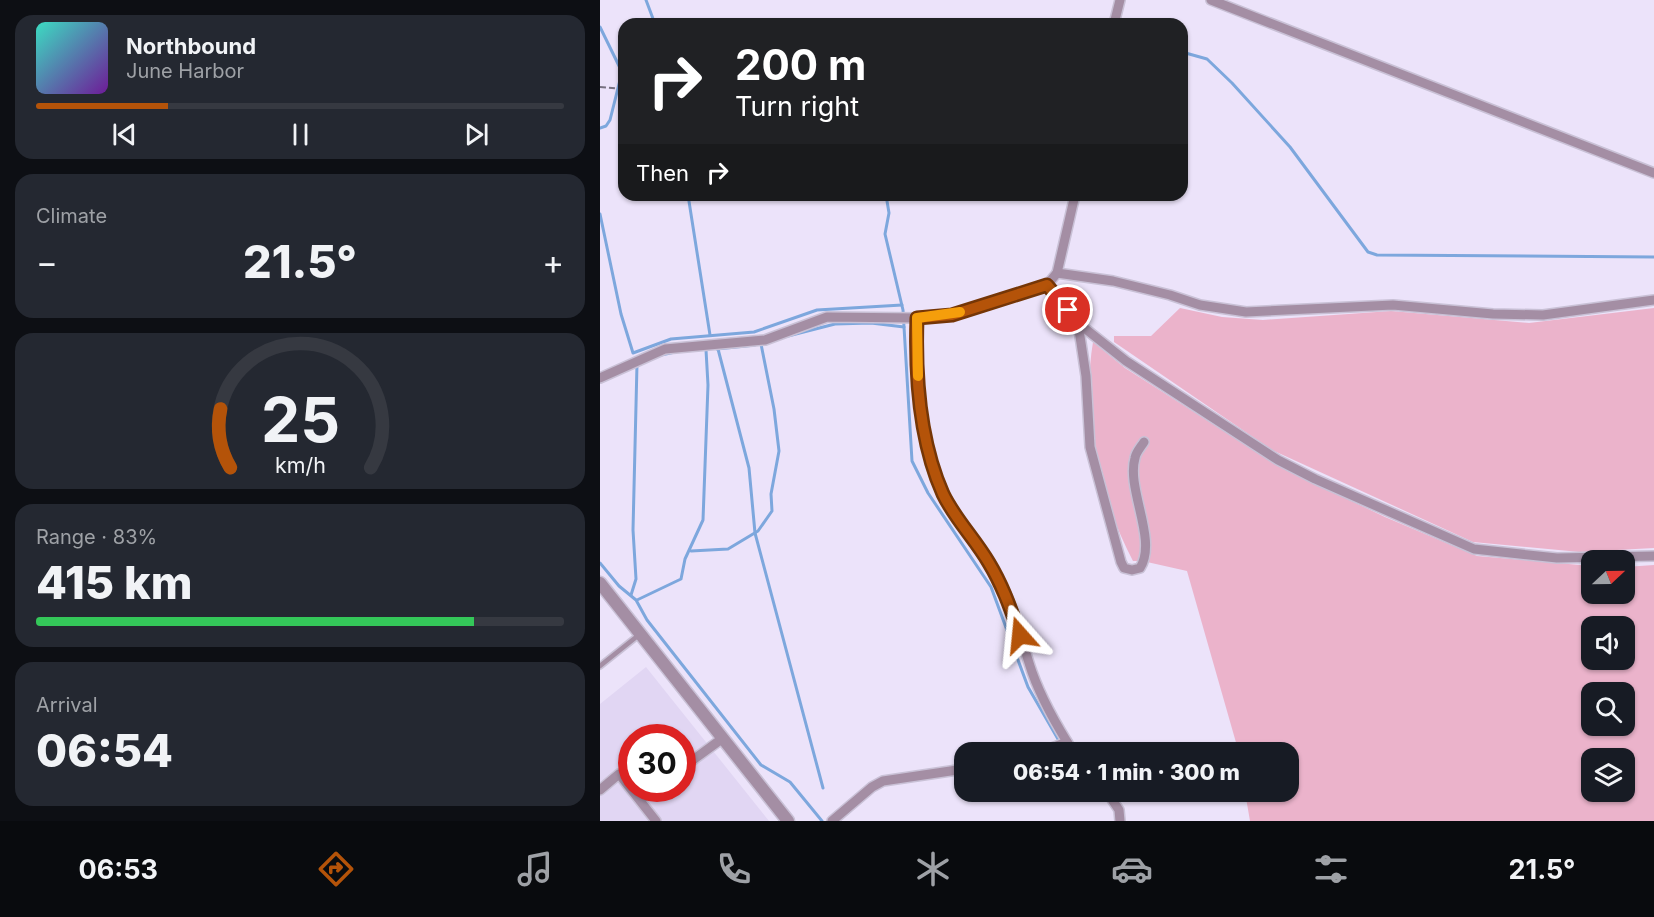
<!DOCTYPE html>
<meta charset="utf-8">
<style>
body{margin:0;font-family:Inter,sans-serif;background:#242831;color:#f1f3f6;height:100vh;display:flex;flex-direction:column;font-size:22px;white-space:nowrap}
*{box-sizing:border-box;margin:0}
p{font-size:20px;color:#9ea1a6}
.icon{flex:none;width:33px;height:33px;fill:none;stroke:currentColor;stroke-width:2;stroke-linecap:round;stroke-linejoin:round}
.map{position:relative;flex:1;overflow:hidden}
.panel{display:flex;flex-direction:column;gap:15px;padding:15px;background:#0d0f14;width:600px}
.panel>*{flex:none}
.hud{position:absolute;left:18px;top:18px;width:570px;height:183px;border-radius:18px;box-shadow:0 2px 4px #0004;background:#202124;color:#fff;overflow:hidden}
.needle{width:39px;rotate:68deg}
.fabs{position:absolute;left:981px;top:550px;display:grid;gap:12px}
.fabs a{display:grid;place-items:center;width:54px;height:54px;border-radius:12px;background:#171b24;box-shadow:0 2px 4px #0004;font-size:30px}
.speed{position:absolute;left:18px;top:724px;display:flex;gap:12px;font-size:30px;font-weight:700;text-align:center}
.speed>*{display:grid;place-content:center;width:78px;height:78px;border-radius:50%;background:#171b24;box-shadow:0 2px 4px #0004;line-height:1}
.speed .limit{border:9px solid #d22;background:#fff;color:#111}
.pin{position:absolute;display:grid;place-items:center;width:51px;height:51px;color:#fff;margin:-26px;border:3px solid #fff;border-radius:50%;box-shadow:0 2px 6px #0007}
.me{position:absolute;width:66px;margin:-33px;rotate:342deg;stroke-linejoin:round;filter:drop-shadow(0 0 4px #0008)}
.turn{display:flex;align-items:center;gap:21px;height:126px;padding:0 18px;font-size:27px}
.turn .icon{width:78px;height:78px;stroke-width:2.5}
.turn b{display:block;font-size:42px;line-height:51px}
.then{display:flex;align-items:center;height:57px;padding:0 18px;background:#0003;gap:12px;font-size:22px}
.big{font-size:45px;font-weight:800;line-height:1.1}
.panel .widget{flex:1;display:flex;flex-direction:column;justify-content:center;gap:9px;min-width:0;padding:0 21px;border-radius:18px;background:#242831}
.panel .dial{align-items:center;gap:0}
.dial svg{height:156px;overflow:visible;fill:none;stroke:#363941;stroke-width:7;stroke-linecap:round;text-anchor:middle}
.dial text{fill:#f1f3f6;stroke:none}
.song{display:flex;align-items:center;gap:18px}
.cover{width:72px;height:72px;border-radius:9px;background:linear-gradient(135deg,hsl(170 70% 55%),hsl(280 70% 35%))}
.played{height:6px;border-radius:3px;background:linear-gradient(90deg,#b45309 25%,#363941 25%)}
.keys{display:flex;justify-content:space-around;direction:ltr}
.heat{display:flex;justify-content:space-between;align-items:center;font-size:33px;direction:ltr}
.charge{height:9px;border-radius:4px;background:linear-gradient(90deg,#34c759 83%,#363941 0)}
.trip{position:absolute;left:354px;top:742px;width:345px;height:60px;border-radius:18px;background:#171b24;box-shadow:0 2px 4px #0004;font-weight:800;line-height:60px;text-align:center}
.menu{display:flex;height:96px;justify-content:space-around;align-items:center;background:#090b0e;color:#9ea1a6}
.menu .icon{width:42px;height:42px}
.menu .on{color:#b45309}
.menu b{font-size:27px;color:#f1f3f6}
main{display:flex;flex:1;min-height:0}
.map>svg:first-child{display:block}
</style>
<main>
<section class="panel">
<div class="widget">
<div class="song"><i class="cover"></i><div><b>Northbound</b><p>June Harbor</p></div></div>
<div class="played"></div>
<div class="keys"><svg class="icon" aria-label="previous" viewBox="0 0 24 24"><path d="M18 5L8 12l10 7zM5 5v14"/></svg><svg class="icon" aria-label="pause" viewBox="0 0 24 24"><path d="M8 5v14M16 5v14"/></svg><svg class="icon" aria-label="next" viewBox="0 0 24 24"><path d="M6 5l10 7-10 7zM19 5v14"/></svg></div>
</div>
<div class="widget"><p>Climate</p>
<div class="heat"><a>−</a><b class="big">21.5°</b><a>+</a></div>
</div>
<div class="widget dial"><svg viewBox="0 0 100 80">
<path d="M14 69A42 42 0 1 1 86 69"/>
<path d="M14 69A42 42 0 0 1 9 39" stroke="#b45309"/>
<text x="50" y="56" font-size="32" font-weight="700">25</text>
<text x="50" y="72" font-size="11">km/h</text>
</svg></div>
<div class="widget"><p>Range · 83%</p><b class="big">415 km</b><div class="charge"></div></div>
<div class="widget"><p>Arrival</p><b class="big">06:54</b></div>
</section>
<div class="map">
<svg width="1054" height="821" viewBox="0 0 1054 821">
<rect width="100%" height="100%" fill="#ece3fa"/>
<path fill="#e1d6f3" fill-rule="evenodd" d="M 46,667 L 169,821 L 0,821 L 0,704 ZM 32,738 L 82,738 L 82,789 L 32,789 Z"/>
<g fill="#ebb3cb" fill-rule="evenodd">
<path d="M 580,308 L 622,317 L 663,320 L 791,311 L 929,323 L 1054,308 L 1054,548 L 980,552 L 873,542 L 672,450 L 514,342 L 514,336 L 551,336 Z"/>
<path d="M 493,342 L 525,368 L 682,468 L 785,517 L 877,556 L 991,566 L 992,594 L 1024,594 L 1025,567 L 1054,565 L 1054,821 L 650,821 L 645,792 L 688,792 L 688,753 L 639,753 L 587,571 L 547,562 L 532,454 L 541,551 L 539,561 L 533,561 C 499,496 481,415 493,342 ZM 992,627 L 1024,627 L 1024,660 L 992,660 ZM 992,693 L 1024,693 L 1024,726 L 992,726 ZM 992,759 L 1024,759 L 1024,792 L 992,792 Z"/>
</g>
<g fill="none" stroke-linecap="round" stroke-linejoin="round">
<g stroke="#7da7dd" stroke-width="3">
<path d="M 46,0 L 55,24"/>
<path d="M 0,27 L 22,72 L 10,120 L 6,126 L 0,128"/>
<path d="M 582,52 L 607,59 L 632,83 L 690,147 L 768,252 L 777,255 L 1054,257"/>
<path d="M 88,195 L 110,335"/>
<path d="M 286,195 L 289,213 L 285,234 L 303,310 L 312,461 L 328,493 L 391,587 L 428,687 L 466,753"/>
<path d="M 0,214 L 21,314 L 33,353 L 71,339 L 154,332 L 217,310 L 302,305"/>
<path d="M 188,336 L 235,324 L 271,323 L 304,327"/>
<path d="M 117,349 L 155,345"/>
<path d="M 118,349 L 149,468 L 155,533 L 223,788"/>
<path d="M 61,355 L 75,352"/>
<path d="M 91,551 L 128,549 L 158,531 L 172,511 L 171,494 L 179,451 L 174,409 L 161,344"/>
<path d="M 0,563 L 19,586 L 36,600 L 47,620 L 161,765 L 190,782 L 222,821"/>
<path d="M 31,595 L 36,579 L 33,530 L 37,364"/>
<path d="M 37,600 L 81,579 L 85,559 L 103,520 L 108,385 L 106,350"/>
<path d="M 497,792 L 506,797"/>
</g>
<defs>
<path id="service" d="M 0,666 L 40,634"/>
<g id="minor">
<path d="M 611,0 L 1054,173"/>
<path d="M 514,24 L 520,0"/>
<path d="M 457,273 L 513,281 L 570,295 L 600,305 L 646,312 L 793,305 L 893,314 L 943,315 L 1054,300"/>
<path d="M 447,285 L 478,323 L 526,361 L 678,460 L 715,479 L 874,549 L 957,558 L 1054,556"/>
<path d="M 317,318 C 316,373 318,448 345,497 C 363,531 390,559 406,594 C 417,618 423,646 432,672 C 442,700 458,728 474,753"/>
<path d="M 478,323 L 486,376 L 490,447 L 521,562 L 524,568 L 532,570 L 540,568 C 558,540 526,489 535,458 C 536,452 541,447 544,442"/>
<path d="M 0,378 L 65,349 L 165,340 L 227,317 L 317,318 L 353,315 L 447,285 L 457,273 L 475,195"/>
<path d="M 439,753 L 467,742"/>
<path d="M 82,768 L 123,738"/>
<path d="M 0,790 L 19,774 L 56,821"/>
<path d="M 507,792 L 519,810 L 520,821"/>
<path d="M 40,800 L 55,789"/>
<path d="M 232,821 L 272,787 L 283,781 L 364,769"/>
</g>
<path id="tertiary" d="M 0,583 L 188,821"/>
</defs>
<use href="#service" stroke="#c9c1d6" stroke-width="8"/>
<use href="#minor" stroke="#c9c1d6" stroke-width="12"/>
<use href="#tertiary" stroke="#c9c1d6" stroke-width="15"/>
<path stroke="#777180" stroke-width="2" stroke-dasharray="6 3" stroke-linecap="butt" d="M 0,87 L 24,89"/>
<use href="#service" stroke="#a48ea4" stroke-width="4.5"/>
<use href="#minor" stroke="#a48ea4" stroke-width="9"/>
<use href="#tertiary" stroke="#a48ea4" stroke-width="12"/>
</g>
<g fill="none" stroke-linecap="round" stroke-linejoin="round">
<defs>
<path id="route" d="M 420,635 C 411,610 403,586 389,563 C 375,539 355,519 343,494 C 319,440 315,376 317,318 L 352,315 L 447,285 L 468,310"/>
</defs>
<use href="#route" stroke="#753606" stroke-width="15"/>
<use href="#route" stroke="#b45309" stroke-width="10"/>
<path stroke="#f59e0b" stroke-width="10" d="M 318,376 L 317,318 L 360,312"/>
</g>
</svg>
<div class="fabs">
<a><svg class="needle" viewBox="-14 -14 28 28"><path d="M0-13l5 13h-10z" fill="#e53935"/><path d="M0 13l5-13h-10z" fill="#9ea1a6"/></svg></a>
<a><svg class="icon" aria-label="sound" viewBox="0 0 24 24"><path d="M4 9h4l5-4v14l-5-4H4zM17 9q2 3 0 6"/></svg></a>
<a><svg class="icon" aria-label="search" viewBox="0 0 24 24"><circle cx="10" cy="10" r="6"/><path d="M15 15l6 6"/></svg></a>
<a><svg class="icon" aria-label="layers" viewBox="0 0 24 24"><path d="M12 4l9 5-9 5-9-5zM3 14l9 5 9-5"/></svg></a>
</div>
<div class="speed"><div class="limit">30</div></div>
<div class="pin" style="left:468px;top:310px;background:#d93025"><svg class="icon" aria-label="arrive" viewBox="0 0 24 24"><path d="M6 21V4h12l-3 4 3 4H6"/></svg></div>
<svg class="me" style="left:420px;top:635px" viewBox="-20 -20 40 40"><path d="M0-17L14 15 0 8-14 15z" fill="#b45309" stroke="#fff" stroke-width="4"/></svg>
<div class="trip">06:54 · 1 min · 300 m</div>
<div class="hud">
<div class="turn"><svg class="icon" aria-label="right" viewBox="0 0 24 24"><path d="M7 20v-9h11M14 6l5 5-5 5"/></svg><div><b>200 m</b>Turn right</div></div>
<div class="then">Then<svg class="icon" aria-label="right" viewBox="0 0 24 24"><path d="M7 20v-9h11M14 6l5 5-5 5"/></svg></div>
</div>
</div>
</main>
<nav class="menu">
<b>06:53</b>
<svg class="icon on" aria-label="directions" viewBox="0 0 24 24"><path d="M12 3l9 9-9 9-9-9zM9 14v-3h6M13 9l2 2-2 2"/></svg>
<svg class="icon" aria-label="music" viewBox="0 0 24 24"><path d="M9 18V5l10-2v13"/><circle cx="6" cy="18" r="3"/><circle cx="16" cy="16" r="3"/></svg>
<svg class="icon" aria-label="phone" viewBox="0 0 24 24"><path d="M5 4h4l2 5-3 2q2 4 5 5l2-3 5 2v4C11 20 4 13 5 4z"/></svg>
<svg class="icon" aria-label="climate" viewBox="0 0 24 24"><path d="M12 3v18M4 7l16 10M4 17L20 7"/></svg>
<svg class="icon" aria-label="car" viewBox="0 0 24 24"><path d="M5 17H2v-5l4-1 3-4h7l3 4 3 1v5h-3M9 17h6M6 11h13"/><circle cx="7" cy="17" r="2"/><circle cx="17" cy="17" r="2"/></svg>
<svg class="icon" aria-label="filters" viewBox="0 0 24 24"><path d="M4 7h16M4 17h16"/><circle cx="9" cy="7" r="2"/><circle cx="15" cy="17" r="2"/></svg>
<b>21.5°</b>
</nav>
